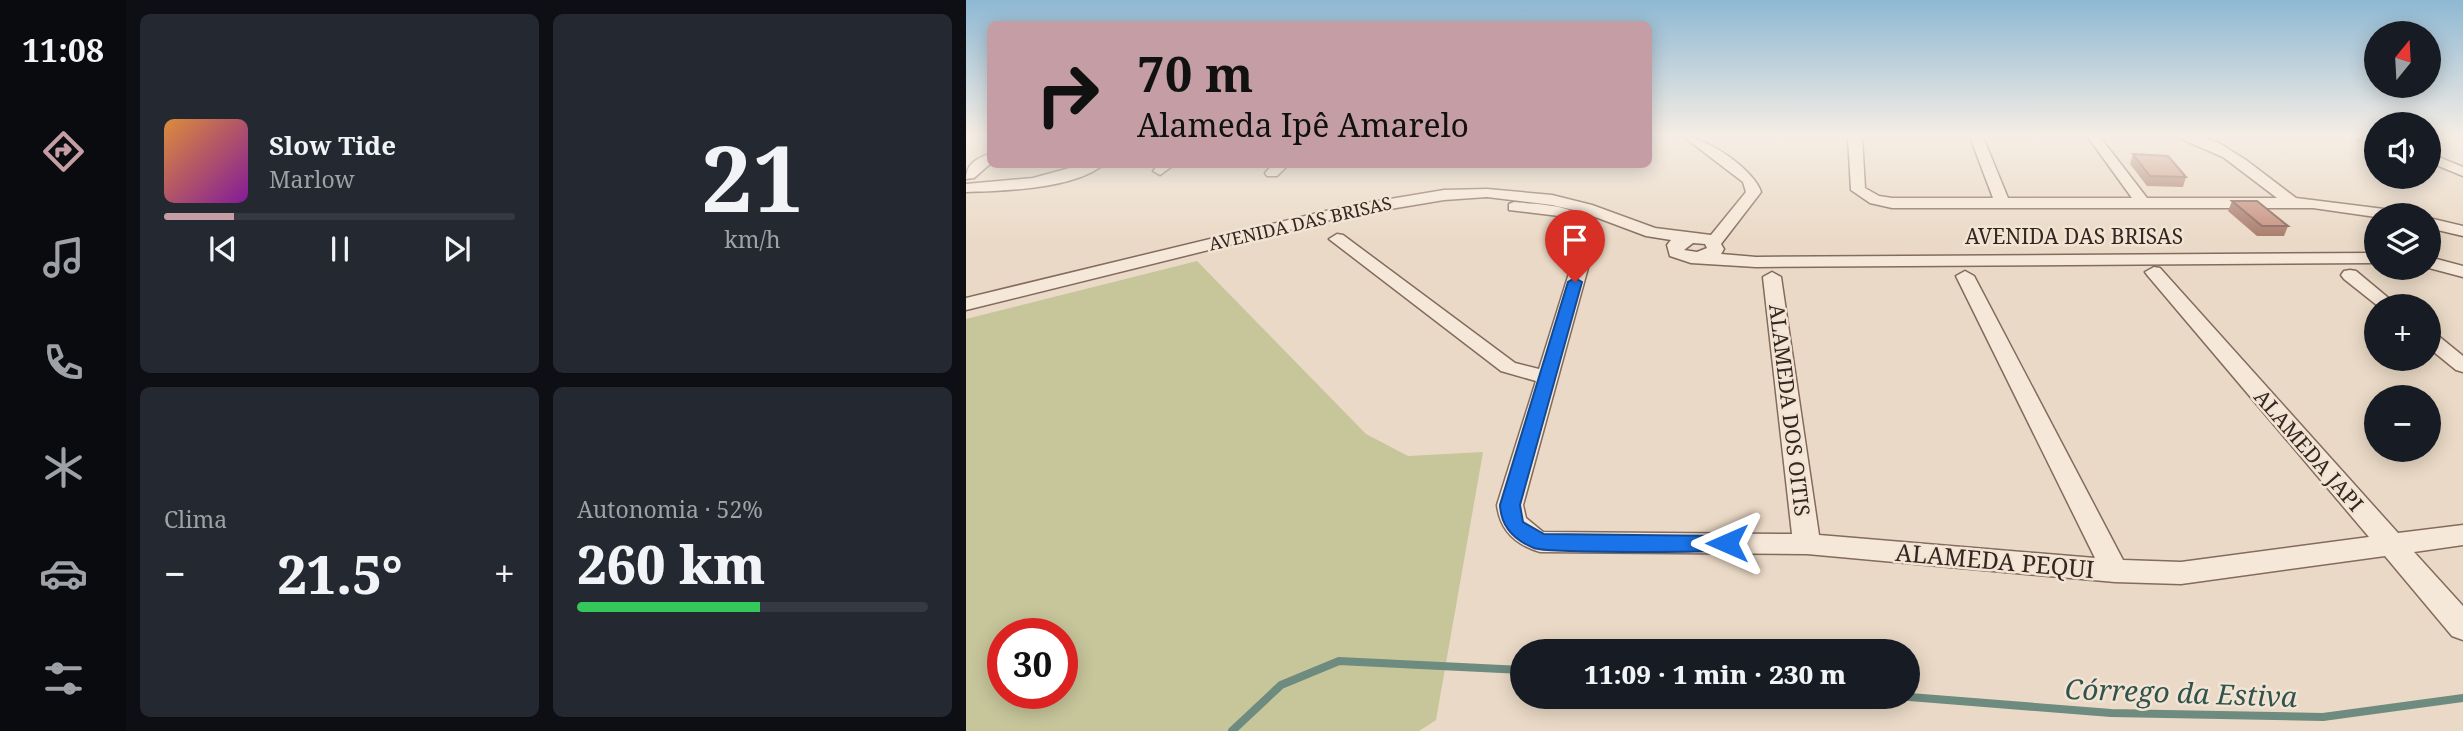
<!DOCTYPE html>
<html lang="pt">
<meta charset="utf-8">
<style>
body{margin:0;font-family:"Noto Serif",serif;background:#242831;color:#f1f3f6;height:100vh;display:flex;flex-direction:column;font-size:26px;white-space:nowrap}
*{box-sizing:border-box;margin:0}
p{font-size:23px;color:#9ea1a6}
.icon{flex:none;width:38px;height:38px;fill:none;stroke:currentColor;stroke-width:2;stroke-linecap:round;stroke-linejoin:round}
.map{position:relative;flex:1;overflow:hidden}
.details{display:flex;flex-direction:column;gap:14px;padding:14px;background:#0d0f14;width:840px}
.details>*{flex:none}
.hud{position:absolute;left:21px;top:21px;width:665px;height:147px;border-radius:10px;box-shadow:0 4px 18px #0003;background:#c49da5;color:#111;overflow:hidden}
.needle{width:46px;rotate:18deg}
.tools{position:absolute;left:1398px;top:21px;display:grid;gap:14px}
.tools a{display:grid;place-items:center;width:77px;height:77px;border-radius:50%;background:#171b24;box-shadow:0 4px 18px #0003;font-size:35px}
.speed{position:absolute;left:21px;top:618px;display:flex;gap:14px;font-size:35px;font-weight:700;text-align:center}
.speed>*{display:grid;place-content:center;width:91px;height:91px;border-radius:50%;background:#171b24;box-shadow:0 4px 18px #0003;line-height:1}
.speed .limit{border:10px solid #d22;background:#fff;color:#111}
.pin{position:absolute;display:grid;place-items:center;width:60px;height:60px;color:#fff;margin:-72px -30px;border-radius:50% 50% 50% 0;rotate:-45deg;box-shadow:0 0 7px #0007}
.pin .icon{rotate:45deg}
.me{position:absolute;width:77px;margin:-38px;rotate:270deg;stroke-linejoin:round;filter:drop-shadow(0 0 5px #0008)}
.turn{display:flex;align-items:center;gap:24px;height:147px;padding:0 35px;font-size:32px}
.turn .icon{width:91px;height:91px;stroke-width:2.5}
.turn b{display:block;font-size:49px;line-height:60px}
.big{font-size:52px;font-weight:800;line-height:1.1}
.details .card{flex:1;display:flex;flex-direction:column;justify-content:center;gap:10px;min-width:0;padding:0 24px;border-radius:10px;background:#242831}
.details .dial{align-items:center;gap:0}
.dial b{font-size:91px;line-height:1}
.song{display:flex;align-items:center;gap:21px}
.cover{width:84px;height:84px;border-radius:10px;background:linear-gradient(135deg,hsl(30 70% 55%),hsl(290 70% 35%))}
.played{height:7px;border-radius:4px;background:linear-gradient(90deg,#c49da5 20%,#363941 20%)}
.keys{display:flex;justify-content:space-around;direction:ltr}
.heat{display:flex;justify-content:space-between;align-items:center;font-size:38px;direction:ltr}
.charge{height:10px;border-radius:5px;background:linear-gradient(90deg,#34c759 52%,#363941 0)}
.details .tiles{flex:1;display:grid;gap:14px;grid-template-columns:repeat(2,1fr)}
.trip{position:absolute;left:544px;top:639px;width:410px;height:70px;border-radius:35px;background:#171b24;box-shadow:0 4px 18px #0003;font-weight:800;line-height:70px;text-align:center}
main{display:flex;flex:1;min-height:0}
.menu{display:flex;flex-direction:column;width:126px;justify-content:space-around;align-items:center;background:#090b0e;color:#9ea1a6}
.menu .icon{width:49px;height:49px}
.menu .current{color:#c49da5}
.menu b{font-size:32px;color:#f1f3f6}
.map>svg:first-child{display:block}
</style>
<main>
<nav class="menu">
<b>11:08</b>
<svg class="icon current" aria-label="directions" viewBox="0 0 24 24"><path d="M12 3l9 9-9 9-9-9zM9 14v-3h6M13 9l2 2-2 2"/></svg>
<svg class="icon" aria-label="music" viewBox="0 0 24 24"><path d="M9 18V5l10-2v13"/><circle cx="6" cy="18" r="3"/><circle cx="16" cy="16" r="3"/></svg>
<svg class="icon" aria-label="phone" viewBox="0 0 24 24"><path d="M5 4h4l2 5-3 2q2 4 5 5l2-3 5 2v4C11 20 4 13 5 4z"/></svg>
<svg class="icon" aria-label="climate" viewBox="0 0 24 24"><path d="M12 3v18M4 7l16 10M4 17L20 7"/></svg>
<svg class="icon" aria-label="car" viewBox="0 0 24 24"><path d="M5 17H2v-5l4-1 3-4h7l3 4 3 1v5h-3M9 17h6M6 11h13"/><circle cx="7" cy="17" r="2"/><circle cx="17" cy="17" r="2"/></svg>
<svg class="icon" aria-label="filters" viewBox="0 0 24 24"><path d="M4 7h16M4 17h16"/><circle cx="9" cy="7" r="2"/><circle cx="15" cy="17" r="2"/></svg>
</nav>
<section class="details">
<div class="tiles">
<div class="card">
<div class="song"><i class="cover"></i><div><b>Slow Tide</b><p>Marlow</p></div></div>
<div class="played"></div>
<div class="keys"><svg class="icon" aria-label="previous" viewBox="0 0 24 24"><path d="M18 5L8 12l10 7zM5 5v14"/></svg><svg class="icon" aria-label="pause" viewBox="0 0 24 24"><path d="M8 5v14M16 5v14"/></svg><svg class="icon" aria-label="next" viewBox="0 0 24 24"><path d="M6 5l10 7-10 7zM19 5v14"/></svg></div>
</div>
<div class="card dial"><b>21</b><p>km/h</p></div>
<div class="card"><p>Clima</p>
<div class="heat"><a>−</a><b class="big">21.5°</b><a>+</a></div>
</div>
<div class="card"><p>Autonomia · 52%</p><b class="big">260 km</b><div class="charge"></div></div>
</div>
</section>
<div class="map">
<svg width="1497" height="731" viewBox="0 0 1497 731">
<rect width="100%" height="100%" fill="#ead9c6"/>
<path fill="#c7c59a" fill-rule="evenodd" d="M 231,261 L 400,434 L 442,456 L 517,452 L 470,720 L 453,731 L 0,731 L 0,319 ZM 37,634 L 96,634 L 96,693 L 37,693 Z"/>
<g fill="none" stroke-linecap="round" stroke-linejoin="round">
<g stroke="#6e8b7f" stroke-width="8">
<path d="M 931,696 L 1145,713 L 1357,717 L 1497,698"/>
<path d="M 266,731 L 315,685 L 373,661 L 556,670"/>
</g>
<defs>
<g id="minor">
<path d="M 682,137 L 692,137 L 682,141 Z"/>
<path d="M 718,137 C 741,137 788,170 795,192 L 755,244 L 758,249 L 755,254 L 790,257 L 1410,253 L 1410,263 L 790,267 L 725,263 L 704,256 L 701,245 L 705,240 L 680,236 L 616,212 L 586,205 L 521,197 L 478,200 L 376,217 L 0,310 L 0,298 L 376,207 L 478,190 L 521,189 L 586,195 L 626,205 L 689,228 L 745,235 L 780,192 L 777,182 ZM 727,243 L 739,244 L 741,248 L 731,252 L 718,250 Z"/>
<path d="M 882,137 L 896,137 L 899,188 L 913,196 L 926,198 L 1027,198 L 1004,137 L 1017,137 L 1042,198 L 1166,198 L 1122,137 L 1134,137 L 1181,198 L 1311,198 L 1257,157 L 1211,137 L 1234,137 L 1253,143 L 1280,160 L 1330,198 L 1426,210 L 1434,215 L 1410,217 L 1347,208 L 926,208 L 904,203 L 885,190 Z"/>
<path d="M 1391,137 L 1410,137 L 1410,144 L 1393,140 Z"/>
<path d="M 1463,153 L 1497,167 L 1497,176 L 1463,162 Z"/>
<path d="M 24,154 L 24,164 L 8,178 L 0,179 C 0,164 11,158 24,154 Z"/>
<path d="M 118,164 L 138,164 C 109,189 37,191 0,192 L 0,184 L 67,178 Z"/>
<path d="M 193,164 L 209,164 L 194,175 L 187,171 Z"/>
<path d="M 307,164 L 323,164 L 311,176 L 301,176 L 299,173 Z"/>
<path d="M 548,202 C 576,205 620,203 631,235 L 557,505 L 560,518 L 577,532 L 826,534 L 797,277 L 806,272 L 815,277 L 853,535 L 1129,558 L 990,276 L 999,271 L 1008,276 L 1157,560 L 1215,562 L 1403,537 L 1182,276 L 1179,272 L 1188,267 L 1194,268 L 1432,533 L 1497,525 L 1497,545 L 1448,552 L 1497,606 L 1497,640 L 1486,636 L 1419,556 L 1215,584 L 1149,582 L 841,554 L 574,552 C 550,545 534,531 531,505 L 570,381 L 535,371 L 363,239 L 371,234 L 377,235 L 549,363 L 573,369 L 615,235 L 613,228 L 593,216 L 543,210 L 543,204 Z"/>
<path d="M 1463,218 L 1497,226 L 1497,236 L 1463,228 Z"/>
<path d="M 1463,257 L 1497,266 L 1497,277 L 1463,268 Z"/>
<path d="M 1384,270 L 1390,271 L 1432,306 L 1412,306 L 1378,279 L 1375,275 L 1378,271 Z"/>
<path d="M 1463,332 L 1470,334 L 1497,356 L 1497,372 L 1490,370 L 1463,348 Z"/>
</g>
</defs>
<use href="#minor" stroke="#836b5d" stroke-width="3"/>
<use href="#minor" fill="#f6e8d8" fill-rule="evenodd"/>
</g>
<g fill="#a97c6d">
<path d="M 1167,154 L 1220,177 L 1217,187 L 1181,186 L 1164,164 Z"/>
<path d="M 1266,201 L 1322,226 L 1318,236 L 1291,236 L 1262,211 Z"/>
</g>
<g fill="#c5907f" stroke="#8a6559" stroke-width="2">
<path d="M 1167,154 L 1202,156 L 1220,177 L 1184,176 Z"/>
<path d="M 1266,201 L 1291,201 L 1322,226 L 1296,226 Z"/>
</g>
<linearGradient id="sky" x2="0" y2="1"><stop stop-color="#8eb8d3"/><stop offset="0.57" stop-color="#f6eee5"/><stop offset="1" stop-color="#f6eee5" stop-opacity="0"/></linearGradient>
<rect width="1497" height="239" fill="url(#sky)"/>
<path fill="#1a73e8" stroke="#114b97" stroke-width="2" d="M 609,278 L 616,282 L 554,505 L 557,522 L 578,534 L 761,536 L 768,538 L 771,543 L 768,549 C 754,553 580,553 568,548 C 548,540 535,527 534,505 L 602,282 Z"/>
<g text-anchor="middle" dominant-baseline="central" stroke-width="5" stroke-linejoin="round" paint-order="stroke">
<g font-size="18" fill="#352620" stroke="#f2e4d4">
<text transform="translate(334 223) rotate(-13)">AVENIDA DAS BRISAS</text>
</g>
<g font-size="21" fill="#352620" stroke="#f2e4d4">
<text x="1108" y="236">AVENIDA DAS BRISAS</text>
<text transform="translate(824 410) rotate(83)">ALAMEDA DOS OITIS</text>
<text transform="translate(1343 450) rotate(49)">ALAMEDA JAPI</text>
</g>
<g font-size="24" fill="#352620" stroke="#f2e4d4">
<text transform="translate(1029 560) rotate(5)">ALAMEDA PEQUI</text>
</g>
<g font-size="28" font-style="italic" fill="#30534b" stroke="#f2e4d4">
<text transform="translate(1215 692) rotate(2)">Córrego da Estiva</text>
</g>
</g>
</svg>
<div class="tools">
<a><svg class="needle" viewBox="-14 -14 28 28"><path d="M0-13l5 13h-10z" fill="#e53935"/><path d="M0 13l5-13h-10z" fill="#9ea1a6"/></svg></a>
<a><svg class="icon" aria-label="sound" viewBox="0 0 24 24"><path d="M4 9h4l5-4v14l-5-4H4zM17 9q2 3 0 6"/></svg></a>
<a><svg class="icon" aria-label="layers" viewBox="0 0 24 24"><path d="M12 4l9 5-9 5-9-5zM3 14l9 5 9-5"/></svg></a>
<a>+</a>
<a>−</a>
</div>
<div class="speed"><div class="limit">30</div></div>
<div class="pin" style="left:609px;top:282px;background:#d93025"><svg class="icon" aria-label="arrive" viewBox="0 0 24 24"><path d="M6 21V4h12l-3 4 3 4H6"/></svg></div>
<svg class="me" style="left:761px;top:543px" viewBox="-20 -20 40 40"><path d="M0-17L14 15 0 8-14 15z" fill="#1a73e8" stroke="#fff" stroke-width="4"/></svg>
<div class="trip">11:09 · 1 min · 230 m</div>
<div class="hud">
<div class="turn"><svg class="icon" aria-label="right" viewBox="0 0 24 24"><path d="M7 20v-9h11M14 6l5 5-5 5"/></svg><div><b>70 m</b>Alameda Ipê Amarelo</div></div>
</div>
</div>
</main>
